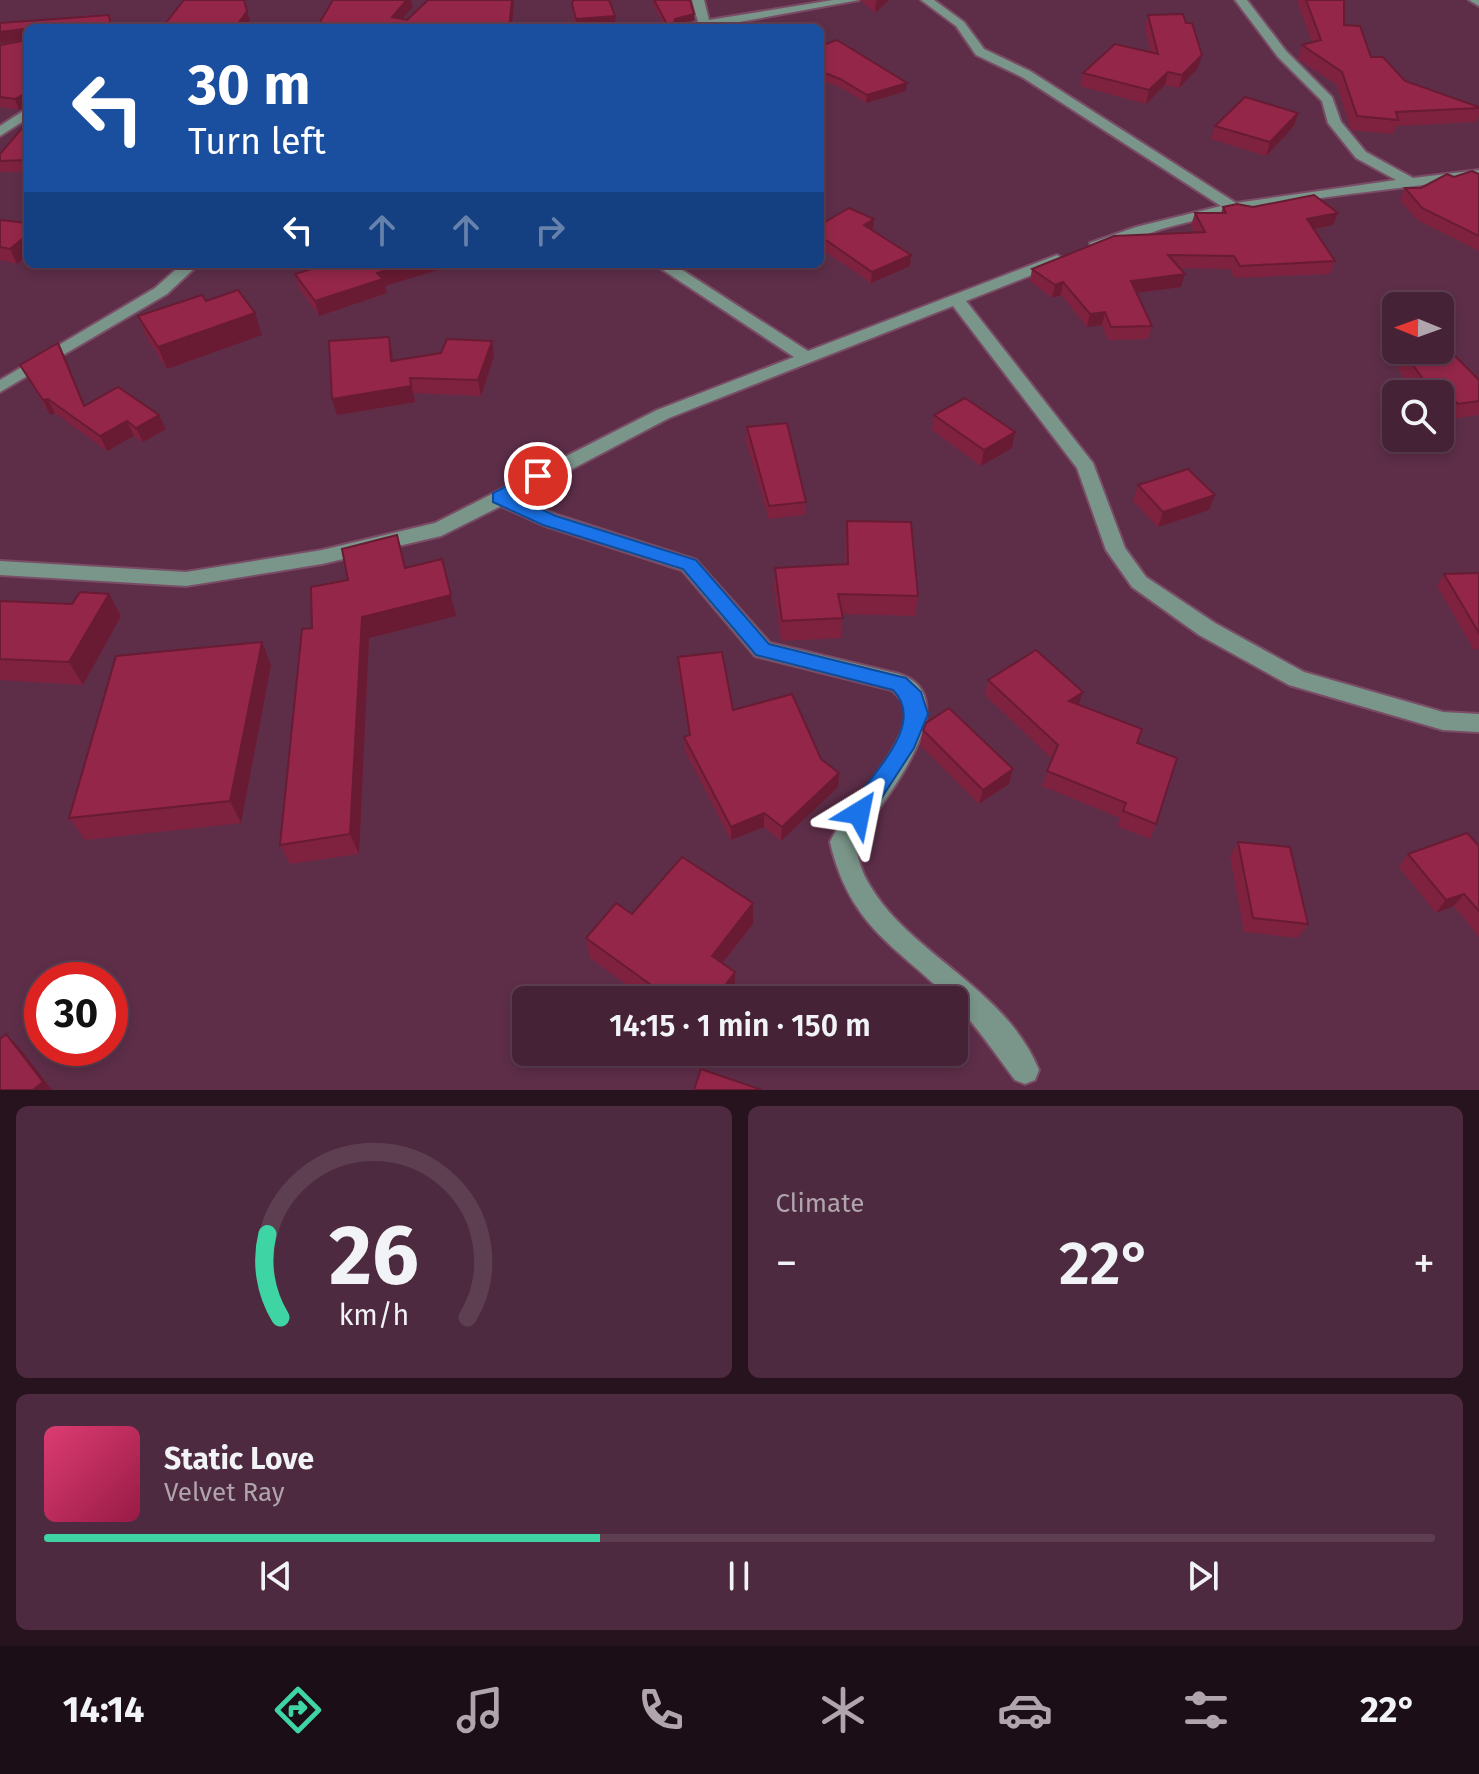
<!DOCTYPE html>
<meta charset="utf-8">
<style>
body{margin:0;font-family:"Fira Sans",sans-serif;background:#4d2a3f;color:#f1f3f6;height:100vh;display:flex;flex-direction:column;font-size:30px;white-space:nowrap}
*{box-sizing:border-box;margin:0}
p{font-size:26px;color:#b0a4ad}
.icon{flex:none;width:44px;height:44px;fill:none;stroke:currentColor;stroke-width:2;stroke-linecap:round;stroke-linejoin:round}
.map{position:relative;height:1090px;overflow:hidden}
.details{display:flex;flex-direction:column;gap:16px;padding:16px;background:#26131e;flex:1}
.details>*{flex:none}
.banner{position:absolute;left:24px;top:24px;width:800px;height:244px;border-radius:12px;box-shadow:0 4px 12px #0003,0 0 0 2px #5e3f52;background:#1a4fa0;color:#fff;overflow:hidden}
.needle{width:52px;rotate:271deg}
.tools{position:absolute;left:1382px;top:292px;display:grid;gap:16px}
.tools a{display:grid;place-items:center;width:72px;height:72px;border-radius:12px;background:#462237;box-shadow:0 4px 12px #0003,0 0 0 2px #5e3f52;font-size:40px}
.speed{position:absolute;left:24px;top:962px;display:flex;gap:16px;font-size:40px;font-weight:700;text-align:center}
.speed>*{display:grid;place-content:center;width:104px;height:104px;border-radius:50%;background:#462237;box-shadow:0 4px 12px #0003,0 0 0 2px #5e3f52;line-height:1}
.speed .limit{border:12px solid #d22;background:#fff;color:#111}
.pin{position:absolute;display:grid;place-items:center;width:68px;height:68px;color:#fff;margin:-34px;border:4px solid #fff;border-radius:50%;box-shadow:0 2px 8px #0007}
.me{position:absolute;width:88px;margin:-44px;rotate:35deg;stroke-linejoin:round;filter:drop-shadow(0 0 6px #0008)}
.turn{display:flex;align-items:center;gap:28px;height:168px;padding:0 32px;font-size:36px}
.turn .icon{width:104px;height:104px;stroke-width:2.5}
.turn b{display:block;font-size:56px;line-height:68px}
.lanes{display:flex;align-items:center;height:76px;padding:0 32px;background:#0003;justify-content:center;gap:40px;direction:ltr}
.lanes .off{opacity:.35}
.big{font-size:60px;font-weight:600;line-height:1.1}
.details .card{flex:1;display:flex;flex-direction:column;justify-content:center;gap:12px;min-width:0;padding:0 28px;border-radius:12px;background:#4d2a3f}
.details .dial{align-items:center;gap:0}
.dial svg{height:208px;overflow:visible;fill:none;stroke:#5e3f52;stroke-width:7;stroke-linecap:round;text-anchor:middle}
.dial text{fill:#f1f3f6;stroke:none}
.song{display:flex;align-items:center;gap:24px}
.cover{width:96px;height:96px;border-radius:12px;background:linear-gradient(135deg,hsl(340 70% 55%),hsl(340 70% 35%))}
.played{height:8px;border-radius:4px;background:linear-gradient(90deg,#3ed4a3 40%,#5e3f52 40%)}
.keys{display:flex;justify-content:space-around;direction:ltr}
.heat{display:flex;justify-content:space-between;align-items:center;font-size:44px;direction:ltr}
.details .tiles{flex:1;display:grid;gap:16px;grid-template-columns:1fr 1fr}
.card:last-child{grid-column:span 2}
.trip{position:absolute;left:512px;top:986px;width:456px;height:80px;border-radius:12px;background:#462237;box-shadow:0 4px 12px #0003,0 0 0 2px #5e3f52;font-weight:600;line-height:80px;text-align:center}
.tab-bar{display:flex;height:128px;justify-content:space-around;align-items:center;background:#1c0e16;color:#b0a4ad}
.tab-bar .icon{width:56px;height:56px}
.tab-bar .on{color:#3ed4a3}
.tab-bar b{font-size:36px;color:#f1f3f6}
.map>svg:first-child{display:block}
</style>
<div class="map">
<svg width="1479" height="1090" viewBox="0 0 1479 1090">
<rect width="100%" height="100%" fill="#5e2e49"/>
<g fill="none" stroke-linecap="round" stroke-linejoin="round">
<defs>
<g id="minor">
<path d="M 692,0 L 704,0 L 709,20 L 833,0 L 859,0 L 706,28 L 676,28 L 698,22 Z"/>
<path d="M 921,0 L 934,0 L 964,22 L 984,49 L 1030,71 L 1236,203 L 1396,180 L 1356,158 L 1328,123 L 1322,101 L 1278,57 L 1235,0 L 1247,0 L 1286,51 L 1332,97 L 1341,122 L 1366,152 L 1413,178 L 1479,170 L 1479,178 C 1374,192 1268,200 1165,228 C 1147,233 1107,253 1090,249 L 1090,243 L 1136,227 L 1221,206 L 1022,77 L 976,55 L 956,26 Z"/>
<path d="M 1469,0 L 1479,0 L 1479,6 Z"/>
<path d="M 28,108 L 28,118 L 0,136 L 0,126 Z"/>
<path d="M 1057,255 L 1065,260 L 1062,263 L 966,301 L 1093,463 L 1125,548 L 1146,577 L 1215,623 L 1304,672 L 1443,712 L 1479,714 L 1479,732 L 1443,730 L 1289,685 L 1199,635 L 1132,587 L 1106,550 L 1077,468 L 953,306 L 669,418 L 517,498 L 557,515 L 696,560 L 770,643 L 899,674 C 973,698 876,810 855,843 C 858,858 861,871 869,884 C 909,954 1005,987 1039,1070 L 1035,1080 L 1025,1084 L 1015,1080 C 995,1054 977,1026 954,1003 C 899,947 850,929 830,842 C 846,808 907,747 906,711 C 905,702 898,696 892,690 L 755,656 L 682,570 L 543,525 L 501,506 L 441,536 L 322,564 L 186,586 L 0,575 L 0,561 L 186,572 L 322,550 L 435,523 L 657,410 L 794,357 L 654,264 L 673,264 L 808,351 Z"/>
<path d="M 182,264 L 199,264 L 167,294 L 0,392 L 0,380 L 155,288 Z"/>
</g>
</defs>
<use href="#minor" stroke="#7a4d66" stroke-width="4"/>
<use href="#minor" fill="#7a9589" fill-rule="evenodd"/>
</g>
<g fill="#7f223f">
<path d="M 654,0 L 694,14 L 694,20 L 680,24 L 710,28 L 666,28 L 654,6 Z"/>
<path d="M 860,0 L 889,0 L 875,13 Z"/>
<path d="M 1297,0 L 1344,0 L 1344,25 L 1371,57 L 1405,81 L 1479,107 L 1479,116 L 1476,122 L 1396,126 L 1393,134 L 1351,130 L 1337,85 L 1298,59 L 1302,45 L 1312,42 Z"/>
<path d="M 572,4 L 616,27 L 576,28 L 573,15 Z"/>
<path d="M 109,15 L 113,28 L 28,28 L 28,105 L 19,110 L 0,107 L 0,45 L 27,40 L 0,43 L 0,23 Z"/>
<path d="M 1148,15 L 1186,23 L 1202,55 L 1198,68 L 1179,88 L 1165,85 L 1146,104 L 1080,86 L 1083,73 L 1151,53 L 1145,28 Z"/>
<path d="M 820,46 L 906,91 L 866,103 L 840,87 L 820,80 Z"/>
<path d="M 1298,113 L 1294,126 L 1266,156 L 1211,139 L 1215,126 Z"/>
<path d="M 28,121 L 28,172 L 0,172 L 0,154 Z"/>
<path d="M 1479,174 L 1479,251 L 1417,220 L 1400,200 L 1405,188 L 1421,188 L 1454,177 Z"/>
<path d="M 1223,207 L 1333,225 L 1314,229 L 1335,261 L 1330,274 L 1235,278 L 1230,269 L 1180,268 L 1181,287 L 1136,293 L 1152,326 L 1148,339 L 1108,340 L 1102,325 L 1087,327 L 1061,295 L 1052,298 L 1030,281 L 1032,269 L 1195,233 L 1191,225 L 1195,213 L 1221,213 Z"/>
<path d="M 0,220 L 28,223 L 28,255 L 17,264 L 0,260 Z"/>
<path d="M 820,225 L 873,230 L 910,266 L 871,283 L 820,248 Z"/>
<path d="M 328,264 L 457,264 L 385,286 L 387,293 L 319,316 L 299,288 L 295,274 Z"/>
<path d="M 206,301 L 262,335 L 167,369 L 147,338 L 138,316 Z"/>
<path d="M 58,343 L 85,406 L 159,415 L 166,429 L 143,442 L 134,436 L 107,451 L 55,413 L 50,415 L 28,379 L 20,365 Z"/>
<path d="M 392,352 L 393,361 L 494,356 L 481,396 L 413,393 L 415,402 L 337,415 Z"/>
<path d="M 1405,354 L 1479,380 L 1479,415 L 1450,419 L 1440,409 L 1440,394 L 1415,394 L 1398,369 Z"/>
<path d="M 934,415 L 1015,432 L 1012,448 L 981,466 L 932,430 Z"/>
<path d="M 747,427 L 806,502 L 805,515 L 769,519 L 746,441 Z"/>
<path d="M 1138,485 L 1209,510 L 1158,527 L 1133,501 Z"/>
<path d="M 847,521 L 918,596 L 915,616 L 842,614 L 841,638 L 781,641 L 774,588 L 775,568 L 846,564 L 845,541 Z"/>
<path d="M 406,568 L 456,616 L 369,638 L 359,854 L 290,864 L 280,845 L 348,580 Z"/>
<path d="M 1479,573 L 1479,649 L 1474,650 L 1437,586 L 1444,574 Z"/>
<path d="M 109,594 L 121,616 L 83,685 L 0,680 L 0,601 L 72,604 Z"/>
<path d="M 678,657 L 733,710 L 821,759 L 839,773 L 838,787 L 781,841 L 764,827 L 731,840 L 685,751 L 684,737 L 689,735 L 678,672 Z"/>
<path d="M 271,665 L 241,823 L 85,840 L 69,818 Z"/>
<path d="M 988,680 L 1079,705 L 1137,743 L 1156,824 L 1150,839 L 1117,826 L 1120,818 L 1042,786 L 1052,759 L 985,695 Z"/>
<path d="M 923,730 L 1013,769 L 1009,784 L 979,804 L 920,745 Z"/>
<path d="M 1238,842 L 1308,924 L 1298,938 L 1244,932 L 1230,856 Z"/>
<path d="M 1479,846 L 1479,937 L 1454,906 L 1436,913 L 1399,867 L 1408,854 Z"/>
<path d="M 753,903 L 753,924 L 722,964 L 735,972 L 735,992 L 729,1000 L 647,1000 L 590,958 L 586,938 L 632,914 Z"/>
</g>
<g fill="#681b33">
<path d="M 244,0 L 250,21 L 245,28 L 235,28 Z"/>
<path d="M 407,0 L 411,0 L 413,7 L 394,28 L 392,17 Z"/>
<path d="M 512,0 L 514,0 L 512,28 L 509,28 Z"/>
<path d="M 877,0 L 889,0 L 875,13 L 876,1 Z"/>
<path d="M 694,14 L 694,20 L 675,25 L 674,28 L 675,19 Z"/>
<path d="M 615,16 L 616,27 L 577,28 L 576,19 Z"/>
<path d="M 23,29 L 28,39 L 0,43 L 0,32 Z"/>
<path d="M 1202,55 L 1198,68 L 1179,88 L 1182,75 Z"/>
<path d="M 1168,72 L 1165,85 L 1146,104 L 1149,90 Z"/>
<path d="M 907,83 L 906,91 L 866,103 L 867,95 Z"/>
<path d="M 24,94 L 28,105 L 19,110 L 15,99 Z"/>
<path d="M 1298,113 L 1294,126 L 1266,156 L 1270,142 Z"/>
<path d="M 1338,213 L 1333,225 L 1303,231 L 1307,219 Z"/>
<path d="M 874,219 L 873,230 L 864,225 Z"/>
<path d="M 28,234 L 28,255 L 17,264 L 10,249 Z"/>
<path d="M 911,255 L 910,266 L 871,283 L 872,272 Z"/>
<path d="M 406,264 L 457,264 L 385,286 L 387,293 L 319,316 L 315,301 L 377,273 Z"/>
<path d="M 1185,274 L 1181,287 L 1127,294 L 1131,281 Z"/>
<path d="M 1063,282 L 1061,295 L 1052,298 L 1055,285 Z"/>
<path d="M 1105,312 L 1102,325 L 1087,327 L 1090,314 Z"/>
<path d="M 255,313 L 262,335 L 167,369 L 158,347 Z"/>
<path d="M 389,337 L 392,352 L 395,376 L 391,361 Z"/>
<path d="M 492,341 L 494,356 L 481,396 L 478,380 Z"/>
<path d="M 58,343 L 65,357 L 91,421 L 84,406 Z"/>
<path d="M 410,378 L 415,402 L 337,415 L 332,399 Z"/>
<path d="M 48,399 L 55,413 L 50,415 L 43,400 Z"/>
<path d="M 159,415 L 166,429 L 143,442 L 136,428 Z"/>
<path d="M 127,421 L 134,436 L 107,451 L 100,436 Z"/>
<path d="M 1015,432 L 1012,448 L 981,466 L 984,450 Z"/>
<path d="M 1215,495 L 1209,510 L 1158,527 L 1163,512 Z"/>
<path d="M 442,559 L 456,616 L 369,638 L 359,854 L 350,834 L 362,617 Z"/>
<path d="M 109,594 L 121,616 L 83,685 L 69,662 Z"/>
<path d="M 262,642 L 271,665 L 241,823 L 230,801 Z"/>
<path d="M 1083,692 L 1078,707 L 1069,701 Z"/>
<path d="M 1013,769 L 1009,784 L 979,804 L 983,790 Z"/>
<path d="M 839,773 L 838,787 L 781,841 L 782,827 Z"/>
<path d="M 764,813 L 764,827 L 731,840 L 731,827 Z"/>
<path d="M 1464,894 L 1454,906 L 1436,913 L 1446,900 Z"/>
<path d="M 753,903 L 753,924 L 712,976 L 712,956 Z"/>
<path d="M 735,972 L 735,992 L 729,1000 L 714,1000 Z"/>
<path d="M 6,1034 L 19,1047 L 52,1090 L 33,1090 Z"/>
</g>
<g fill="#942749" stroke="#681b33" stroke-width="2">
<path d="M 184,0 L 244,0 L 247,11 L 235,28 L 162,28 Z"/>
<path d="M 333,0 L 407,0 L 392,17 L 407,20 L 428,0 L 512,0 L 509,28 L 317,27 Z"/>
<path d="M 573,0 L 609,0 L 615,16 L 576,19 L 572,4 Z"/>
<path d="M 654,0 L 690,0 L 694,14 L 675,19 L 674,24 L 708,24 L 710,28 L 669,28 Z"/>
<path d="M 1306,0 L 1344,0 L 1344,25 L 1360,26 L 1371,57 L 1383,57 L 1405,81 L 1479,107 L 1479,108 L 1396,112 L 1398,120 L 1357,116 L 1342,72 L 1302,45 L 1321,40 Z"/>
<path d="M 1183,14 L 1186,23 L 1192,23 L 1202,55 L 1182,75 L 1168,72 L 1149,90 L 1083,73 L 1115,44 L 1158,54 L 1148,15 Z"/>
<path d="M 109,15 L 111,28 L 28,28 L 28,101 L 26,101 L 24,94 L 15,99 L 0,97 L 0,45 L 27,40 L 23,29 L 0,32 L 0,23 Z"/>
<path d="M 837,40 L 907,83 L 867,95 L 840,79 L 820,71 L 820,46 Z"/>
<path d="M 1245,97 L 1298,113 L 1270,142 L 1215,126 Z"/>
<path d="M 28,121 L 28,158 L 26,160 L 0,161 L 0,154 Z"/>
<path d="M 1472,171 L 1479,174 L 1479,236 L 1422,208 L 1405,188 L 1421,188 L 1447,174 L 1454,177 Z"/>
<path d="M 1314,195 L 1338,213 L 1307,219 L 1335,261 L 1240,266 L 1234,256 L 1168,255 L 1185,274 L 1131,281 L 1152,326 L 1111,327 L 1105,312 L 1090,314 L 1063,282 L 1055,285 L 1032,269 L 1114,236 L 1205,232 L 1195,213 L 1226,213 L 1223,207 L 1237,204 L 1253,207 Z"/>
<path d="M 849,208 L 874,219 L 864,225 L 911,255 L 872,272 L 820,236 L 820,225 Z"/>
<path d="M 0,220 L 28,223 L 28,234 L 10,249 L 0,247 Z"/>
<path d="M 328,264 L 406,264 L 377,273 L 383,279 L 315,301 L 295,274 Z"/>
<path d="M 238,290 L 255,313 L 158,347 L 138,316 L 202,295 L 206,301 Z"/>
<path d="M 389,337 L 391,361 L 441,353 L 447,339 L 492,341 L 478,380 L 410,378 L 411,386 L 332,399 L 329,341 Z"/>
<path d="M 58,343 L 84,406 L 118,387 L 159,415 L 136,428 L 127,421 L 100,436 L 48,399 L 43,400 L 20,365 Z"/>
<path d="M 1452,353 L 1479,380 L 1479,401 L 1458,404 L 1434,379 L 1423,379 L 1405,354 Z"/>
<path d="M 965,398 L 1015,432 L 984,450 L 934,415 Z"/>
<path d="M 787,423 L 806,502 L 769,506 L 747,427 Z"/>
<path d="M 1188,469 L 1215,495 L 1163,512 L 1138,485 Z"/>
<path d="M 847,521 L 911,522 L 918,596 L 838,594 L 843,618 L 782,621 L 775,568 L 848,564 Z"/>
<path d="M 397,535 L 405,568 L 442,559 L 451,595 L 362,617 L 350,834 L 280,845 L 302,629 L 312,628 L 311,587 L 348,580 L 342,549 Z"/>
<path d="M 1479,573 L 1479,633 L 1444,574 Z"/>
<path d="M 80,592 L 109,594 L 69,662 L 0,659 L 0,601 L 72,604 Z"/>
<path d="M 262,642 L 230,801 L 69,818 L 116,656 Z"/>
<path d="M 1036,650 L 1083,692 L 1069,701 L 1142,729 L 1137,743 L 1177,758 L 1156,824 L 1123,811 L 1126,803 L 1047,771 L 1058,745 L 988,680 Z"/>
<path d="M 722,652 L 733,710 L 792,694 L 821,759 L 839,773 L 782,827 L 764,813 L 731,827 L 684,737 L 690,735 L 678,657 Z"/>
<path d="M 949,708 L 1013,769 L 983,790 L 923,730 L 926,723 Z"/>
<path d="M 1467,833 L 1479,846 L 1479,911 L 1464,894 L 1446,900 L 1408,854 Z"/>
<path d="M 1238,842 L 1290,847 L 1308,924 L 1253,918 Z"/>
<path d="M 682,857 L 753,903 L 712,956 L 735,972 L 714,1000 L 672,1000 L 586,938 L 616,903 L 632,914 Z"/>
<path d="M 6,1034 L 43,1082 L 33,1090 L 0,1090 L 0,1039 Z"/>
<path d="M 701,1069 L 762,1090 L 694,1090 Z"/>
</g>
<path fill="#1a73e8" stroke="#114b97" stroke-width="2" d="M 538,470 L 544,472 L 544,480 L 514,497 L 556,516 L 696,560 L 769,644 L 906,678 L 921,692 L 928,714 L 914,748 L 867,820 L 859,822 L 852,820 L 848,813 C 865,778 929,726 893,690 L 756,655 L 683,569 L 543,525 L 493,502 L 493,493 Z"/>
</svg>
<div class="tools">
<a><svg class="needle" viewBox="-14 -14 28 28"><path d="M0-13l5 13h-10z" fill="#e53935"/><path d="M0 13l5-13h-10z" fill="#b0a4ad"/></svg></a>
<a><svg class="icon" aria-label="search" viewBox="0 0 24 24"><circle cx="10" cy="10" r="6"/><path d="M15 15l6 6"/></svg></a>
</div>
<div class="speed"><div class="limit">30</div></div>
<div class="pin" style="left:538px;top:476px;background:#d93025"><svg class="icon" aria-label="arrive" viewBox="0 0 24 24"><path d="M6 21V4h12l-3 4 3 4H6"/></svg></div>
<svg class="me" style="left:859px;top:813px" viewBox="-20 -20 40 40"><path d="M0-17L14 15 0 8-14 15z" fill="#1a73e8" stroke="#fff" stroke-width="4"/></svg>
<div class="trip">14:15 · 1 min · 150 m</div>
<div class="banner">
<div class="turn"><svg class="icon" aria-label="left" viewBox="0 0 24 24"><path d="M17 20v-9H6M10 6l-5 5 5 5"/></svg><div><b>30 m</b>Turn left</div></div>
<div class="lanes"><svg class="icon" aria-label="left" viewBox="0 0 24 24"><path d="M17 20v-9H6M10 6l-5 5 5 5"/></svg><svg class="icon off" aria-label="ahead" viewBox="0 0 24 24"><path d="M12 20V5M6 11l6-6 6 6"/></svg><svg class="icon off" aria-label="ahead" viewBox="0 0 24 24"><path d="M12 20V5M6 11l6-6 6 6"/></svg><svg class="icon off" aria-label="right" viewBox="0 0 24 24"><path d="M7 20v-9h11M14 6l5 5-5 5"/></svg></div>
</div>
</div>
<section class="details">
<div class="tiles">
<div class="card dial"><svg viewBox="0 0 100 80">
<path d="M14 69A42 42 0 1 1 86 69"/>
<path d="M14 69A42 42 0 0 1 9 37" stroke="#3ed4a3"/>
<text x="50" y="56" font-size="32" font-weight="700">26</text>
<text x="50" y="72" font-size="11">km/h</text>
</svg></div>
<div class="card"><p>Climate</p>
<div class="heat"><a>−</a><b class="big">22°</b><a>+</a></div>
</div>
<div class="card">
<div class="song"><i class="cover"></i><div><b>Static Love</b><p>Velvet Ray</p></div></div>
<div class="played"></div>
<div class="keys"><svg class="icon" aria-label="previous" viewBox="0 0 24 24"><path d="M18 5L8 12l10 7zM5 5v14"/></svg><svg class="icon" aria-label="pause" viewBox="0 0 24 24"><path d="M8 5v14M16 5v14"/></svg><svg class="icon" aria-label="next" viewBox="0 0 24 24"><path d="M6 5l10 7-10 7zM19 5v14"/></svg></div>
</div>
</div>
</section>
<nav class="tab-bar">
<b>14:14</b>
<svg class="icon on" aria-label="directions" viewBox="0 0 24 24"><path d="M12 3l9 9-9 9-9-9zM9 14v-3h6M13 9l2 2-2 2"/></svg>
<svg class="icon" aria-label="music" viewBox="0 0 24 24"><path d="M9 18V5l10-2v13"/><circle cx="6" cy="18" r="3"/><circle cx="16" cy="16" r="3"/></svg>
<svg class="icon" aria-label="phone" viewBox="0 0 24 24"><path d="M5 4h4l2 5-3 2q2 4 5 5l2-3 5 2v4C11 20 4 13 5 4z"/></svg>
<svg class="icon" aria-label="climate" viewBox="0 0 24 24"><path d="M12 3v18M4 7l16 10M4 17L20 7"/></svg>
<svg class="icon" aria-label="car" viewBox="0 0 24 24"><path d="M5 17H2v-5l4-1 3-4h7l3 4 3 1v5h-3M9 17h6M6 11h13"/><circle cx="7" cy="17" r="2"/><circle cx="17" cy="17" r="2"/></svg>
<svg class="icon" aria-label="filters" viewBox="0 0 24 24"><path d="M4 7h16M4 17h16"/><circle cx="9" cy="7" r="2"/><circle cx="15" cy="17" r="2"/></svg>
<b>22°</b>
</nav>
